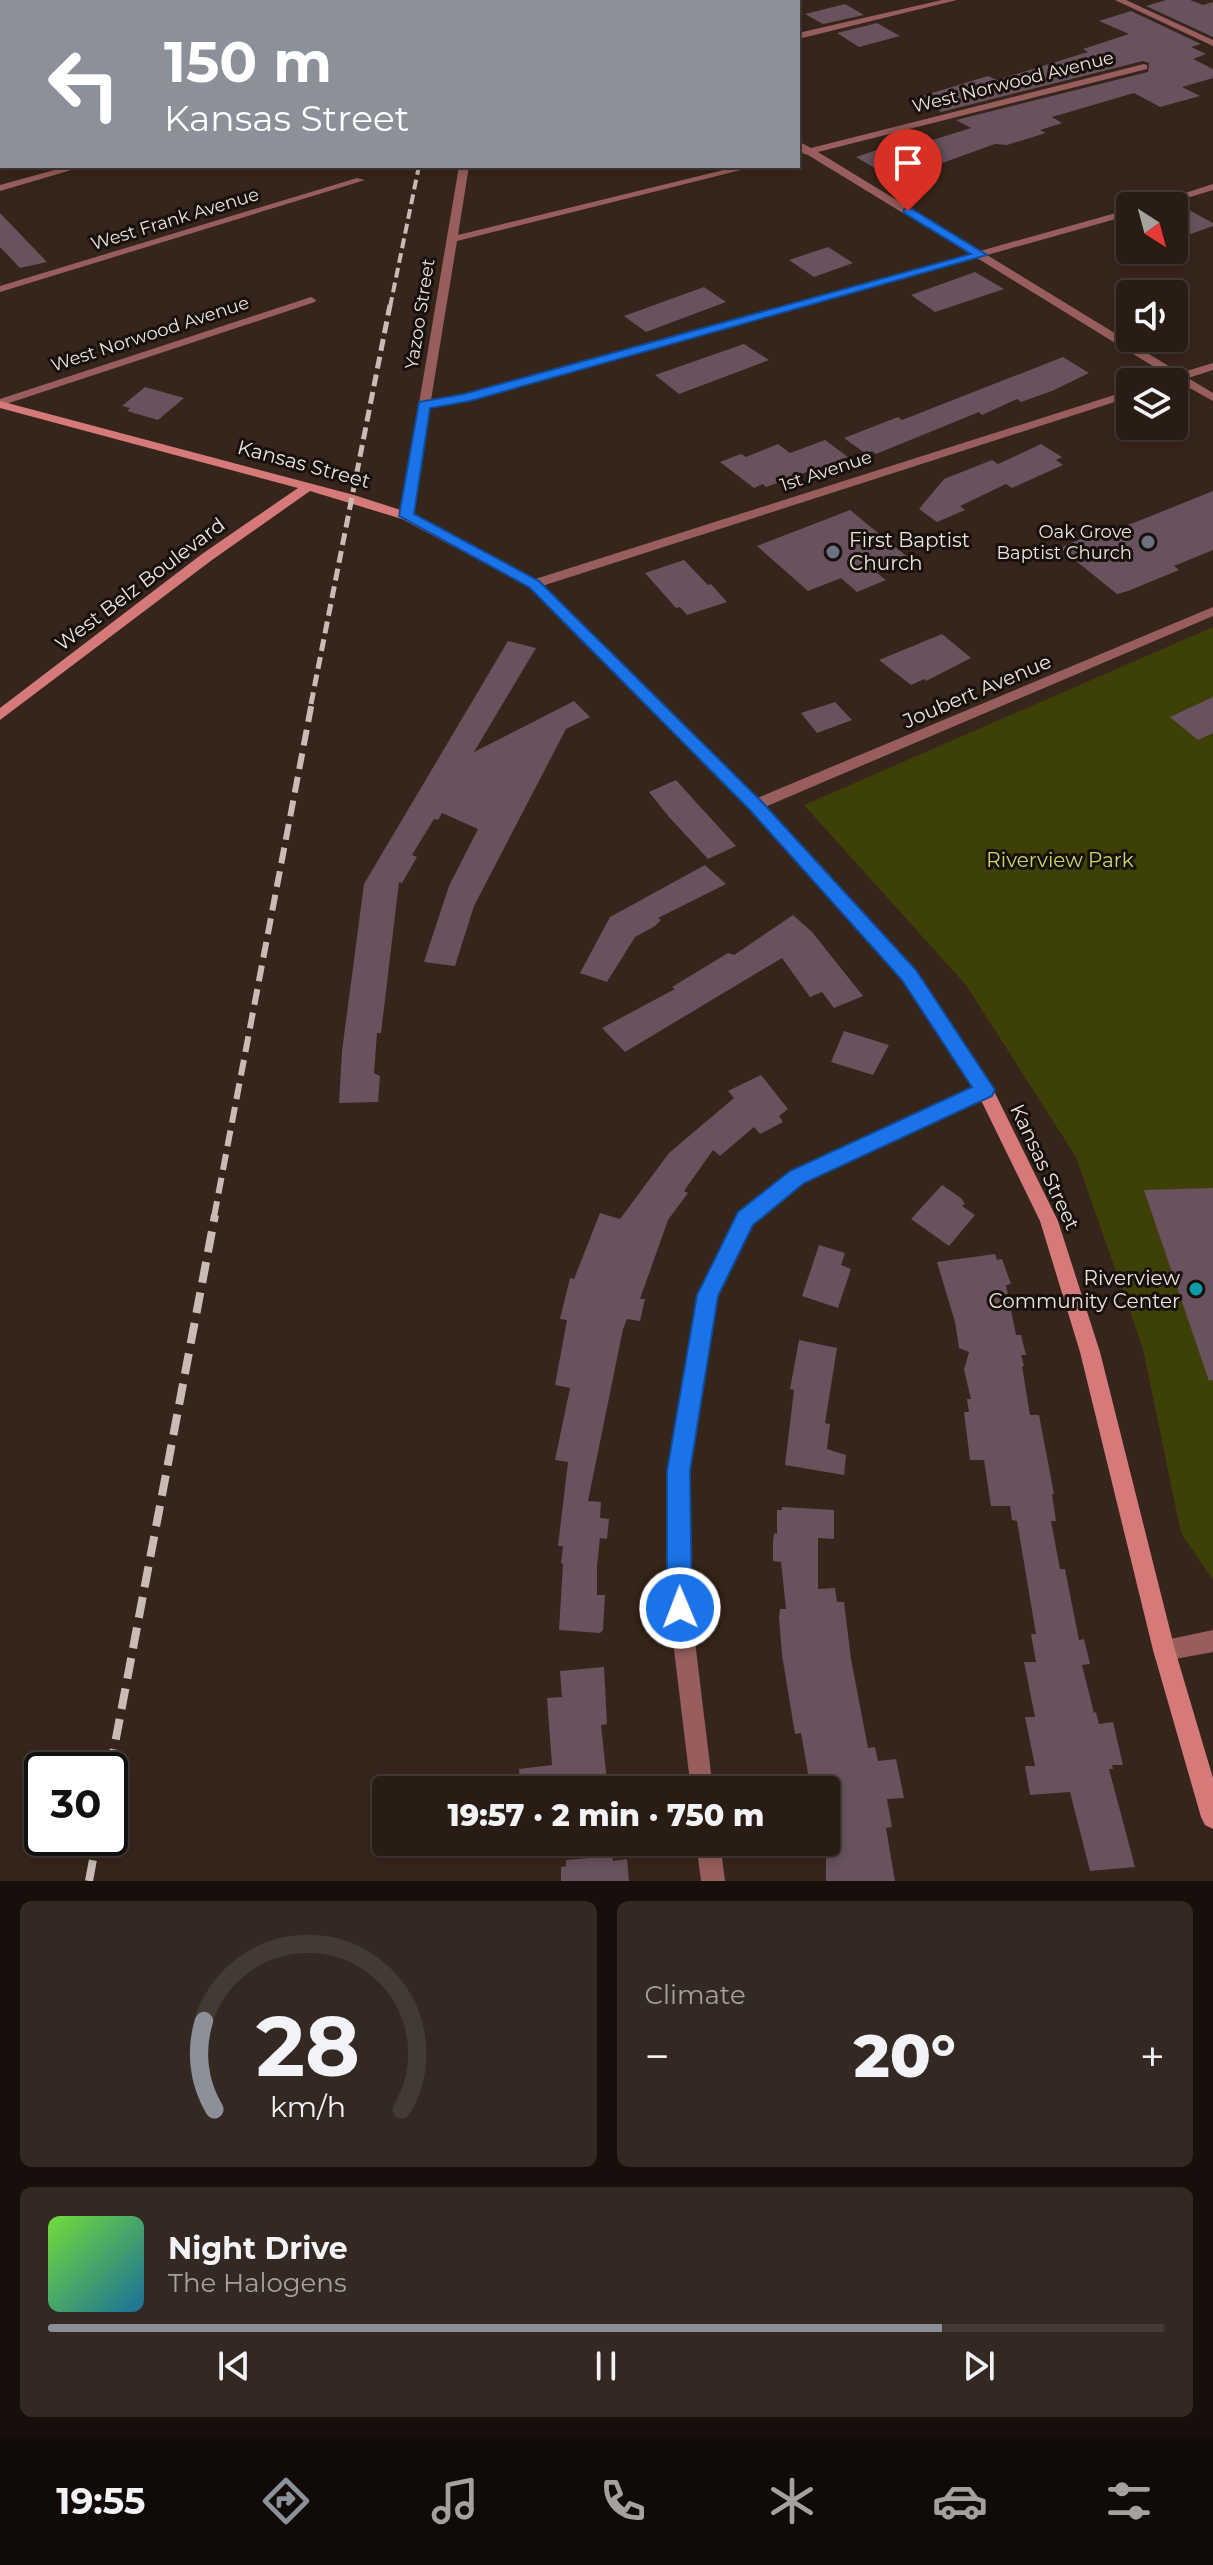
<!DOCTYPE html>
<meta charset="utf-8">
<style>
body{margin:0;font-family:Montserrat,sans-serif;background:#342922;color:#f1f3f6;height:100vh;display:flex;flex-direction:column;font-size:30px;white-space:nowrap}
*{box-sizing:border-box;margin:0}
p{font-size:26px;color:#a5a1a0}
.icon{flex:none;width:44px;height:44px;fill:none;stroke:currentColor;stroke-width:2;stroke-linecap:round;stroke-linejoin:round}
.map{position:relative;height:1881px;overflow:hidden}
.sheet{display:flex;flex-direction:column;gap:20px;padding:20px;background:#160f0b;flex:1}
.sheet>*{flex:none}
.hud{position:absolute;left:0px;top:0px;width:800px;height:168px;box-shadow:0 4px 12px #0003,0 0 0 2px #443a34;background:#8c9099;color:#fff;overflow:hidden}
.needle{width:52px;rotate:144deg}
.fabs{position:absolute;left:1116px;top:192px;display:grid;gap:16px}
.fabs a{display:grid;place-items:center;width:72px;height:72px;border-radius:8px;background:#281c14;box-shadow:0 4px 12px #0003,0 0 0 2px #443a34;font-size:40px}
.speed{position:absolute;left:24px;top:1752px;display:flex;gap:16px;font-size:40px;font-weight:700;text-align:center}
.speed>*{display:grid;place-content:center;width:104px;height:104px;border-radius:50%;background:#281c14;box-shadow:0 4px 12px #0003,0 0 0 2px #443a34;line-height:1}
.speed .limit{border:4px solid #111;border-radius:12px;background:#fff;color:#111}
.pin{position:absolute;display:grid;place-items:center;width:68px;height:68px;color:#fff;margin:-82px -34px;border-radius:50% 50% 50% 0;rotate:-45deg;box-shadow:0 0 8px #0007}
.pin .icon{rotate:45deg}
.me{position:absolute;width:88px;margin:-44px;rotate:359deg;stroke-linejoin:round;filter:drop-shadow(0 0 6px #0008)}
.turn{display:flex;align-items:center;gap:28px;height:168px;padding:0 32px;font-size:36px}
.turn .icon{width:104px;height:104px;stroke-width:2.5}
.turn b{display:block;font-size:56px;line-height:68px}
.big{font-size:60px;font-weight:800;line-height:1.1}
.sheet .card{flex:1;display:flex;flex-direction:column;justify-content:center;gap:12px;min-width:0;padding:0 28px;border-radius:12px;background:#342922}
.sheet .dial{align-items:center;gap:0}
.dial svg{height:208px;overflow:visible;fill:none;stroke:#443a34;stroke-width:7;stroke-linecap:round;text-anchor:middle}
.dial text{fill:#f1f3f6;stroke:none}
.song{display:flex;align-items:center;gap:24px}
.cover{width:96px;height:96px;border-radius:12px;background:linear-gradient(135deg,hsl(100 70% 55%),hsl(200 70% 35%))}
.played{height:8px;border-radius:4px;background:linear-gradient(90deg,#8c9099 80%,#443a34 80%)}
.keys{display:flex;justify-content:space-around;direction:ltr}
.heat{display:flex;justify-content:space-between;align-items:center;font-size:44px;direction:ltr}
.sheet .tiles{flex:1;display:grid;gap:20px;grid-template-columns:1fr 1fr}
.card:last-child{grid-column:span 2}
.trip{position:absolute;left:372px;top:1776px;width:468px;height:80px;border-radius:8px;background:#281c14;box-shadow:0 4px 12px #0003,0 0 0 2px #443a34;font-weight:800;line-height:80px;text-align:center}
.menu{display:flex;height:128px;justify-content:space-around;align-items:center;background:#100b08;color:#a5a1a0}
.menu .icon{width:56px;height:56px}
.menu .active{color:#8c9099}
.menu b{font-size:36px;color:#f1f3f6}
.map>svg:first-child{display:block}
</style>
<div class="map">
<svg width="1213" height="1881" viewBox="0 0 1213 1881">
<rect width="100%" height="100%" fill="#36251a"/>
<path fill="#3d4108" d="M 1213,627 L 1213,1580 L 1181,1533 L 1143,1349 L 1076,1157 L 966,985 L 804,805 Z"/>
<g fill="#67525d">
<path d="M 1166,0 L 1190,0 L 1203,5 L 1213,2 L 1213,37 L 1146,6 Z"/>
<path d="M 845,4 L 864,15 L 823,24 L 805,14 Z"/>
<path d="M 1131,11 L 1201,44 L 1191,47 L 1206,54 L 1193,59 L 1213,69 L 1213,78 L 1182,87 L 1200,96 L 1160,107 L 1134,93 L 1052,117 L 1062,123 L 1040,130 L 1046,133 L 1007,145 L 995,144 L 895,180 L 856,157 L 889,146 L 897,151 L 971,128 L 956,120 L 1148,72 L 1149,63 L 1143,61 L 941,112 L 919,97 L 988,76 L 997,80 L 1088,52 L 1083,49 L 1129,34 L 1099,21 Z"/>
<path d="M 877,23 L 900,36 L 859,47 L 837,33 Z"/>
<path d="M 1178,204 L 1213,223 L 1213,226 L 1174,240 L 1174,205 Z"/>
<path d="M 0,213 L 47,262 L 20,268 L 0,247 Z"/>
<path d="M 828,247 L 853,263 L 814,277 L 789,260 Z"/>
<path d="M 975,272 L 1004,289 L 935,312 L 911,295 Z"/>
<path d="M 704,287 L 726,302 L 646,332 L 624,316 Z"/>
<path d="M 744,344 L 769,360 L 679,394 L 655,375 Z"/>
<path d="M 1063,357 L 1089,373 L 1052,391 L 1021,402 L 1017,399 L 982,415 L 979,412 L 876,454 L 872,451 L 866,454 L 844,438 L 898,417 L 902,420 Z"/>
<path d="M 145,387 L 184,398 L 158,420 L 127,411 L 130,408 L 122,406 Z"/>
<path d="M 825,440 L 848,457 L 766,487 L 763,484 L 754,488 L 720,462 L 741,454 L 746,457 L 778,444 L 790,453 Z"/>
<path d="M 1041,444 L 1062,457 L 1056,460 L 1063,465 L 1012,488 L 1006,484 L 960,506 L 965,510 L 937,522 L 919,509 L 944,479 L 992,460 L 998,464 Z"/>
<path d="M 1213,491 L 1213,550 L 1174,566 L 1179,570 L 1128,591 L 1117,594 L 1060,548 L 1103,529 L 1107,532 L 1136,522 Z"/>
<path d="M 850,510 L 910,559 L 877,573 L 886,580 L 857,592 L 841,578 L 808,591 L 757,546 Z"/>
<path d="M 684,560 L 708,585 L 711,584 L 727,602 L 687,615 L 680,607 L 676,608 L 645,573 Z"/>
<path d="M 942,634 L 971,658 L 926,681 L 924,679 L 911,685 L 879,660 Z"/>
<path d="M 508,641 L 536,648 L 474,752 L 574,701 L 590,717 L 566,729 L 474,906 L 455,966 L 424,962 L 449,886 L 478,829 L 442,813 L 438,820 L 434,819 L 412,855 L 417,857 L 402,883 L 399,882 L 381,1033 L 377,1033 L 374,1073 L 380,1076 L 378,1102 L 339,1103 L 342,1051 L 364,884 Z"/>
<path d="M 1213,697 L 1213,733 L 1198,740 L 1170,717 Z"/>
<path d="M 835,702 L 852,720 L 817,733 L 801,713 Z"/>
<path d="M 676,780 L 694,800 L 736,846 L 708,859 L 669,817 L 649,792 Z"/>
<path d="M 705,865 L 726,884 L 658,918 L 661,920 L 655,926 L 635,937 L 607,982 L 580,973 L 610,917 Z"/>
<path d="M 793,915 L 812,932 L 863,996 L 834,1008 L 822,992 L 810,997 L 782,958 L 625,1052 L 602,1028 L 675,989 L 672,987 L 728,953 L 734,955 Z"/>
<path d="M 844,1031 L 889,1045 L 873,1075 L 831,1062 Z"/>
<path d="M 761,1075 L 788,1109 L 779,1116 L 783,1122 L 760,1134 L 754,1127 L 720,1156 L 713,1150 L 684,1191 L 688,1193 L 668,1220 L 640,1299 L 645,1299 L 640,1321 L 627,1319 L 623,1329 L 588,1501 L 601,1502 L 600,1518 L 609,1519 L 607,1539 L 600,1538 L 597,1566 L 597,1595 L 605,1595 L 603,1630 L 600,1633 L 559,1630 L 563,1564 L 561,1563 L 563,1546 L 558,1546 L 568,1462 L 555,1460 L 570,1388 L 555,1385 L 567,1320 L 560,1319 L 570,1278 L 574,1279 L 600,1213 L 620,1219 L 669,1153 L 734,1098 L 728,1091 Z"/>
<path d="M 942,1185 L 961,1198 L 965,1204 L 962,1206 L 975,1215 L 949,1246 L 911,1219 Z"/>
<path d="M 1213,1188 L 1213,1380 L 1209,1381 L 1144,1190 Z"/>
<path d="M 819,1245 L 845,1253 L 841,1265 L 851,1269 L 838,1308 L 802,1296 Z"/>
<path d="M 995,1254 L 997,1260 L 1002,1259 L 1011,1284 L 1006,1285 L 1016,1335 L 1021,1335 L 1026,1355 L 1021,1355 L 1024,1366 L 1022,1366 L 1030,1415 L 1039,1415 L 1054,1494 L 1052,1494 L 1056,1521 L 1051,1521 L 1060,1569 L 1065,1569 L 1079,1640 L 1084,1639 L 1090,1664 L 1082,1665 L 1094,1713 L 1096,1712 L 1099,1724 L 1113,1722 L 1123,1765 L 1112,1765 L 1113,1769 L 1109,1769 L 1135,1867 L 1090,1871 L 1070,1792 L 1030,1795 L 1025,1766 L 1035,1766 L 1025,1717 L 1035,1717 L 1024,1662 L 1036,1662 L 1031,1634 L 1036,1634 L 1017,1521 L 1012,1520 L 1010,1506 L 991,1506 L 984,1460 L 970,1460 L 964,1412 L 969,1412 L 967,1399 L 971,1399 L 964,1370 L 969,1352 L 959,1348 L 955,1322 L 937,1262 Z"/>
<path d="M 799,1340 L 837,1348 L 825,1423 L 830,1424 L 827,1449 L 846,1455 L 844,1475 L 785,1465 L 794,1390 L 790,1389 Z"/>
<path d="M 782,1507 L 834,1510 L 834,1539 L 818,1538 L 818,1589 L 835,1588 L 837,1602 L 844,1602 L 851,1659 L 868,1748 L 875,1747 L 878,1761 L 896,1759 L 904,1798 L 887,1799 L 892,1827 L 886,1828 L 895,1881 L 826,1881 L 826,1790 L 811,1790 L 801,1733 L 795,1734 L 782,1655 L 779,1618 L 780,1609 L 786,1609 L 781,1562 L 773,1561 L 773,1542 L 774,1533 L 777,1534 L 777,1510 L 782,1510 Z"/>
<path d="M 604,1667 L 607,1724 L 601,1725 L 608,1790 L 521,1790 L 519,1769 L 552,1765 L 547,1698 L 562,1697 L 560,1671 Z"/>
<path d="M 612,1856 L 613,1861 L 627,1859 L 629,1881 L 561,1881 L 561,1867 L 566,1866 L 566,1860 Z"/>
</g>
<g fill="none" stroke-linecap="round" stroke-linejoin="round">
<g fill="#975e5d" fill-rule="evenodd">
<path d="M 551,0 L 564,0 L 566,2 L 553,2 Z"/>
<path d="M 942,0 L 957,0 L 798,39 L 798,33 Z"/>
<path d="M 1115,0 L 1126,0 L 1213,40 L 1213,46 Z"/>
<path d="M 2,26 L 2,32 L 0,33 L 0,27 Z"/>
<path d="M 1144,64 L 1147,65 L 1147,69 L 818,152 L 980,251 L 1130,209 L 1130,215 L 987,255 L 1180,373 L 1213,363 L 1213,370 L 1188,378 L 1213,393 L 1213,401 L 1177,381 L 1157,382 L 1169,376 L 977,258 L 469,400 L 430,408 L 412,516 L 406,520 L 400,516 L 459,166 L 469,166 L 458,235 L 740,166 L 757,166 L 457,241 L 431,400 L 464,395 L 970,254 L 808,155 L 804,154 L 798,148 L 798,141 L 811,148 Z"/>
<rect x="0" y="101" width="2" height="6"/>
<path d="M 69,166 L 85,166 L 0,191 L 0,185 Z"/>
<path d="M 357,178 L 365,180 L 0,292 L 0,286 Z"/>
<path d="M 1213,184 L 1213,190 L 1161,206 L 1145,206 Z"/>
<path d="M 311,297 L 316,300 L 315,302 L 0,406 L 0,399 Z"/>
<path d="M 1130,390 L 1130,397 L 539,587 L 534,588 L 527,584 L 529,581 Z"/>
<path d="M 1213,607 L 1213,616 L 760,809 L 750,809 L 748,805 L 750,801 Z"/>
<path d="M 985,1083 L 991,1085 L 994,1090 L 991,1095 L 803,1182 L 752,1225 L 716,1296 L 688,1471 L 691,1608 L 713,1790 L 691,1790 L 669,1608 L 668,1471 L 698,1295 L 740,1213 L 791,1172 Z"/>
<path d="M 1213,1630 L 1213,1652 L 1164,1661 L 1156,1658 L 1153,1650 L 1156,1642 Z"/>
<path d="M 696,1842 L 720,1842 L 725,1881 L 701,1881 Z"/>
</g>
<path fill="#d67a79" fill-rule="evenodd" d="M 0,401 L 354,495 L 410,513 L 539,581 L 760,801 L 915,971 L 991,1085 L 1058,1221 L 1100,1352 L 1175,1650 L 1213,1778 L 1213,1829 L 1205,1825 L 1201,1817 L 1153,1650 L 1080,1352 L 1040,1221 L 978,1094 L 903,979 L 750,809 L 529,587 L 402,519 L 310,491 L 212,560 L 0,720 L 0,708 L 202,554 L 298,488 L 0,408 Z"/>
<path stroke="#c9bcb5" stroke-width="4" stroke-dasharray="10 5" stroke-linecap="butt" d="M 390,307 L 419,166"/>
<path stroke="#c9bcb5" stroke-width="5" stroke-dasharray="12 6" stroke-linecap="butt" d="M 311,704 L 390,305"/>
<path stroke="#c9bcb5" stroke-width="6" stroke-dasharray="16 8" stroke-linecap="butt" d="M 214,1217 L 312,702"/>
<g stroke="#c9bcb5" stroke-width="8" stroke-dasharray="21 10" stroke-linecap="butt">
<path d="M 110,1770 L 215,1215"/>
<path d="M 89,1881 L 97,1838"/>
</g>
</g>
<path fill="#1a73e8" stroke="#114b97" stroke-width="2" d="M 904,209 L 912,209 L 987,255 L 470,401 L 430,408 L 414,514 L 539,581 L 761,801 L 916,970 L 995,1090 L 992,1096 L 804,1183 L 753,1225 L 718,1296 L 690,1471 L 692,1608 L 688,1616 L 680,1620 L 671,1616 L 667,1608 L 667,1471 L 697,1295 L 738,1212 L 790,1171 L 972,1087 L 902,980 L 749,809 L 529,587 L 399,516 L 419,402 L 464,394 L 971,254 L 904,213 Z"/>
<g fill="#6b7280" stroke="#18100b" stroke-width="3">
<circle cx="1148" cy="542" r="8"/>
<circle cx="833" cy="552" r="8"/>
</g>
<circle fill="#0f9aa8" stroke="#18100b" stroke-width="3" cx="1196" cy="1289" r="8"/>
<g text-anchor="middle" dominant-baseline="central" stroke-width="6" stroke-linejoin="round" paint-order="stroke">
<g font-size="18" fill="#efe3dc" stroke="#18100b">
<text transform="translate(1013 82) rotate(-14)">West Norwood Avenue</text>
<text transform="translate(175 219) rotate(-17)">West Frank Avenue</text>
<text transform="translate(420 314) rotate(-81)">Yazoo Street</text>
<text transform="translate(150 334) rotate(-18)">West Norwood Avenue</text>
<text transform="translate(826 471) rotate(-18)">1st Avenue</text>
</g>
<g font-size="18" fill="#efe3dc" stroke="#18100b" text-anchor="end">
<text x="1132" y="532">Oak Grove<tspan x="1132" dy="21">Baptist Church</tspan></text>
</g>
<g font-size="20" fill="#efe3dc" stroke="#18100b">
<text transform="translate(304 464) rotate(15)">Kansas Street</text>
<text transform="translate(140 584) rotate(-37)">West Belz Boulevard</text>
<text transform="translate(977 691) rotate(-23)">Joubert Avenue</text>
<text transform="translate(1045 1167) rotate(65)">Kansas Street</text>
</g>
<g font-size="20" fill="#efe3dc" stroke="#18100b" text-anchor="start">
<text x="849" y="540">First Baptist<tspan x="849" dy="23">Church</tspan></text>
<text x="1180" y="1278" text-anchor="end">Riverview<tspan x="1180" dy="23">Community Center</tspan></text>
</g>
<g font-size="20" fill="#cbd664" stroke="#18100b">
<text x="1060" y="860">Riverview Park</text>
</g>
</g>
</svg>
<div class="fabs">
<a><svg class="needle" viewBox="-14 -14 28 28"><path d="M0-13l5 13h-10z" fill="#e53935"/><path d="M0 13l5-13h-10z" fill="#a5a1a0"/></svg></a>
<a><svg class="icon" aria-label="sound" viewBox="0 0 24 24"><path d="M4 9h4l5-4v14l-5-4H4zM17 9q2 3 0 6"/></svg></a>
<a><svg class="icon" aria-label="layers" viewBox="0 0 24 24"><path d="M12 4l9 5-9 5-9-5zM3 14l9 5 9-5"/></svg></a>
</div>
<div class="speed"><div class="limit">30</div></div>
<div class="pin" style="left:908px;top:211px;background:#d93025"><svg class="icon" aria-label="arrive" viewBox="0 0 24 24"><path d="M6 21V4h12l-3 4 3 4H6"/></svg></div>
<svg class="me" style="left:680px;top:1608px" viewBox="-20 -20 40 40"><circle r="17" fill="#1a73e8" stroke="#fff" stroke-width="3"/><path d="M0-11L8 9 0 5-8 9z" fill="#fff"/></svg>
<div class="trip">19:57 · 2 min · 750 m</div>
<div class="hud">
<div class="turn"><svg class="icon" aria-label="left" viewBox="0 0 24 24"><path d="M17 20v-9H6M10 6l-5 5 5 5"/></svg><div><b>150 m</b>Kansas Street</div></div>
</div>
</div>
<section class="sheet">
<div class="tiles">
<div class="card dial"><svg viewBox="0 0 100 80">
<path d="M14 69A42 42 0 1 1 86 69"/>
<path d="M14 69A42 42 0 0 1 10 35" stroke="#8c9099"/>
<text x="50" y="56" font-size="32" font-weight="700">28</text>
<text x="50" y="72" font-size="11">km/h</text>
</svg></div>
<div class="card"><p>Climate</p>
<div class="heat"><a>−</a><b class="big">20°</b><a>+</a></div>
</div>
<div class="card">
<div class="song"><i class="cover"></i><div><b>Night Drive</b><p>The Halogens</p></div></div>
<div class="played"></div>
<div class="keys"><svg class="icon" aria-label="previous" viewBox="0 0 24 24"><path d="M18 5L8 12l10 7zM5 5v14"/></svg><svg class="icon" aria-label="pause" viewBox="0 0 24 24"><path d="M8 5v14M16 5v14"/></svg><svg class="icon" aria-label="next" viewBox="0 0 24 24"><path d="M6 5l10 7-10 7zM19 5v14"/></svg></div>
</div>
</div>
</section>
<nav class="menu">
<b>19:55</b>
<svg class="icon active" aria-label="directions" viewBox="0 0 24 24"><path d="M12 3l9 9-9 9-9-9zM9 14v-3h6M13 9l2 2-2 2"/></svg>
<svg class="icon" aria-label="music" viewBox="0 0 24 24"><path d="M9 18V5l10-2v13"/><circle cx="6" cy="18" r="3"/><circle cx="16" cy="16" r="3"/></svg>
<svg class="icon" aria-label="phone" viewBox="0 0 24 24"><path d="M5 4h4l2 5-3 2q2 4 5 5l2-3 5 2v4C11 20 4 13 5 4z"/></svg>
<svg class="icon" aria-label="climate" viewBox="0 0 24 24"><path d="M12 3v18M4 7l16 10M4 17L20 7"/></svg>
<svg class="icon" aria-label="car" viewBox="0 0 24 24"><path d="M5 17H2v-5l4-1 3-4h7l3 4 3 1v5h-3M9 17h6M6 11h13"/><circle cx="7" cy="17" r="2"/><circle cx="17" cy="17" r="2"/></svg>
<svg class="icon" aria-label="filters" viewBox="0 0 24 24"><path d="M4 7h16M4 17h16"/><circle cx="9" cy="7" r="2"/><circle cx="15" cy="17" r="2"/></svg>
</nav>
